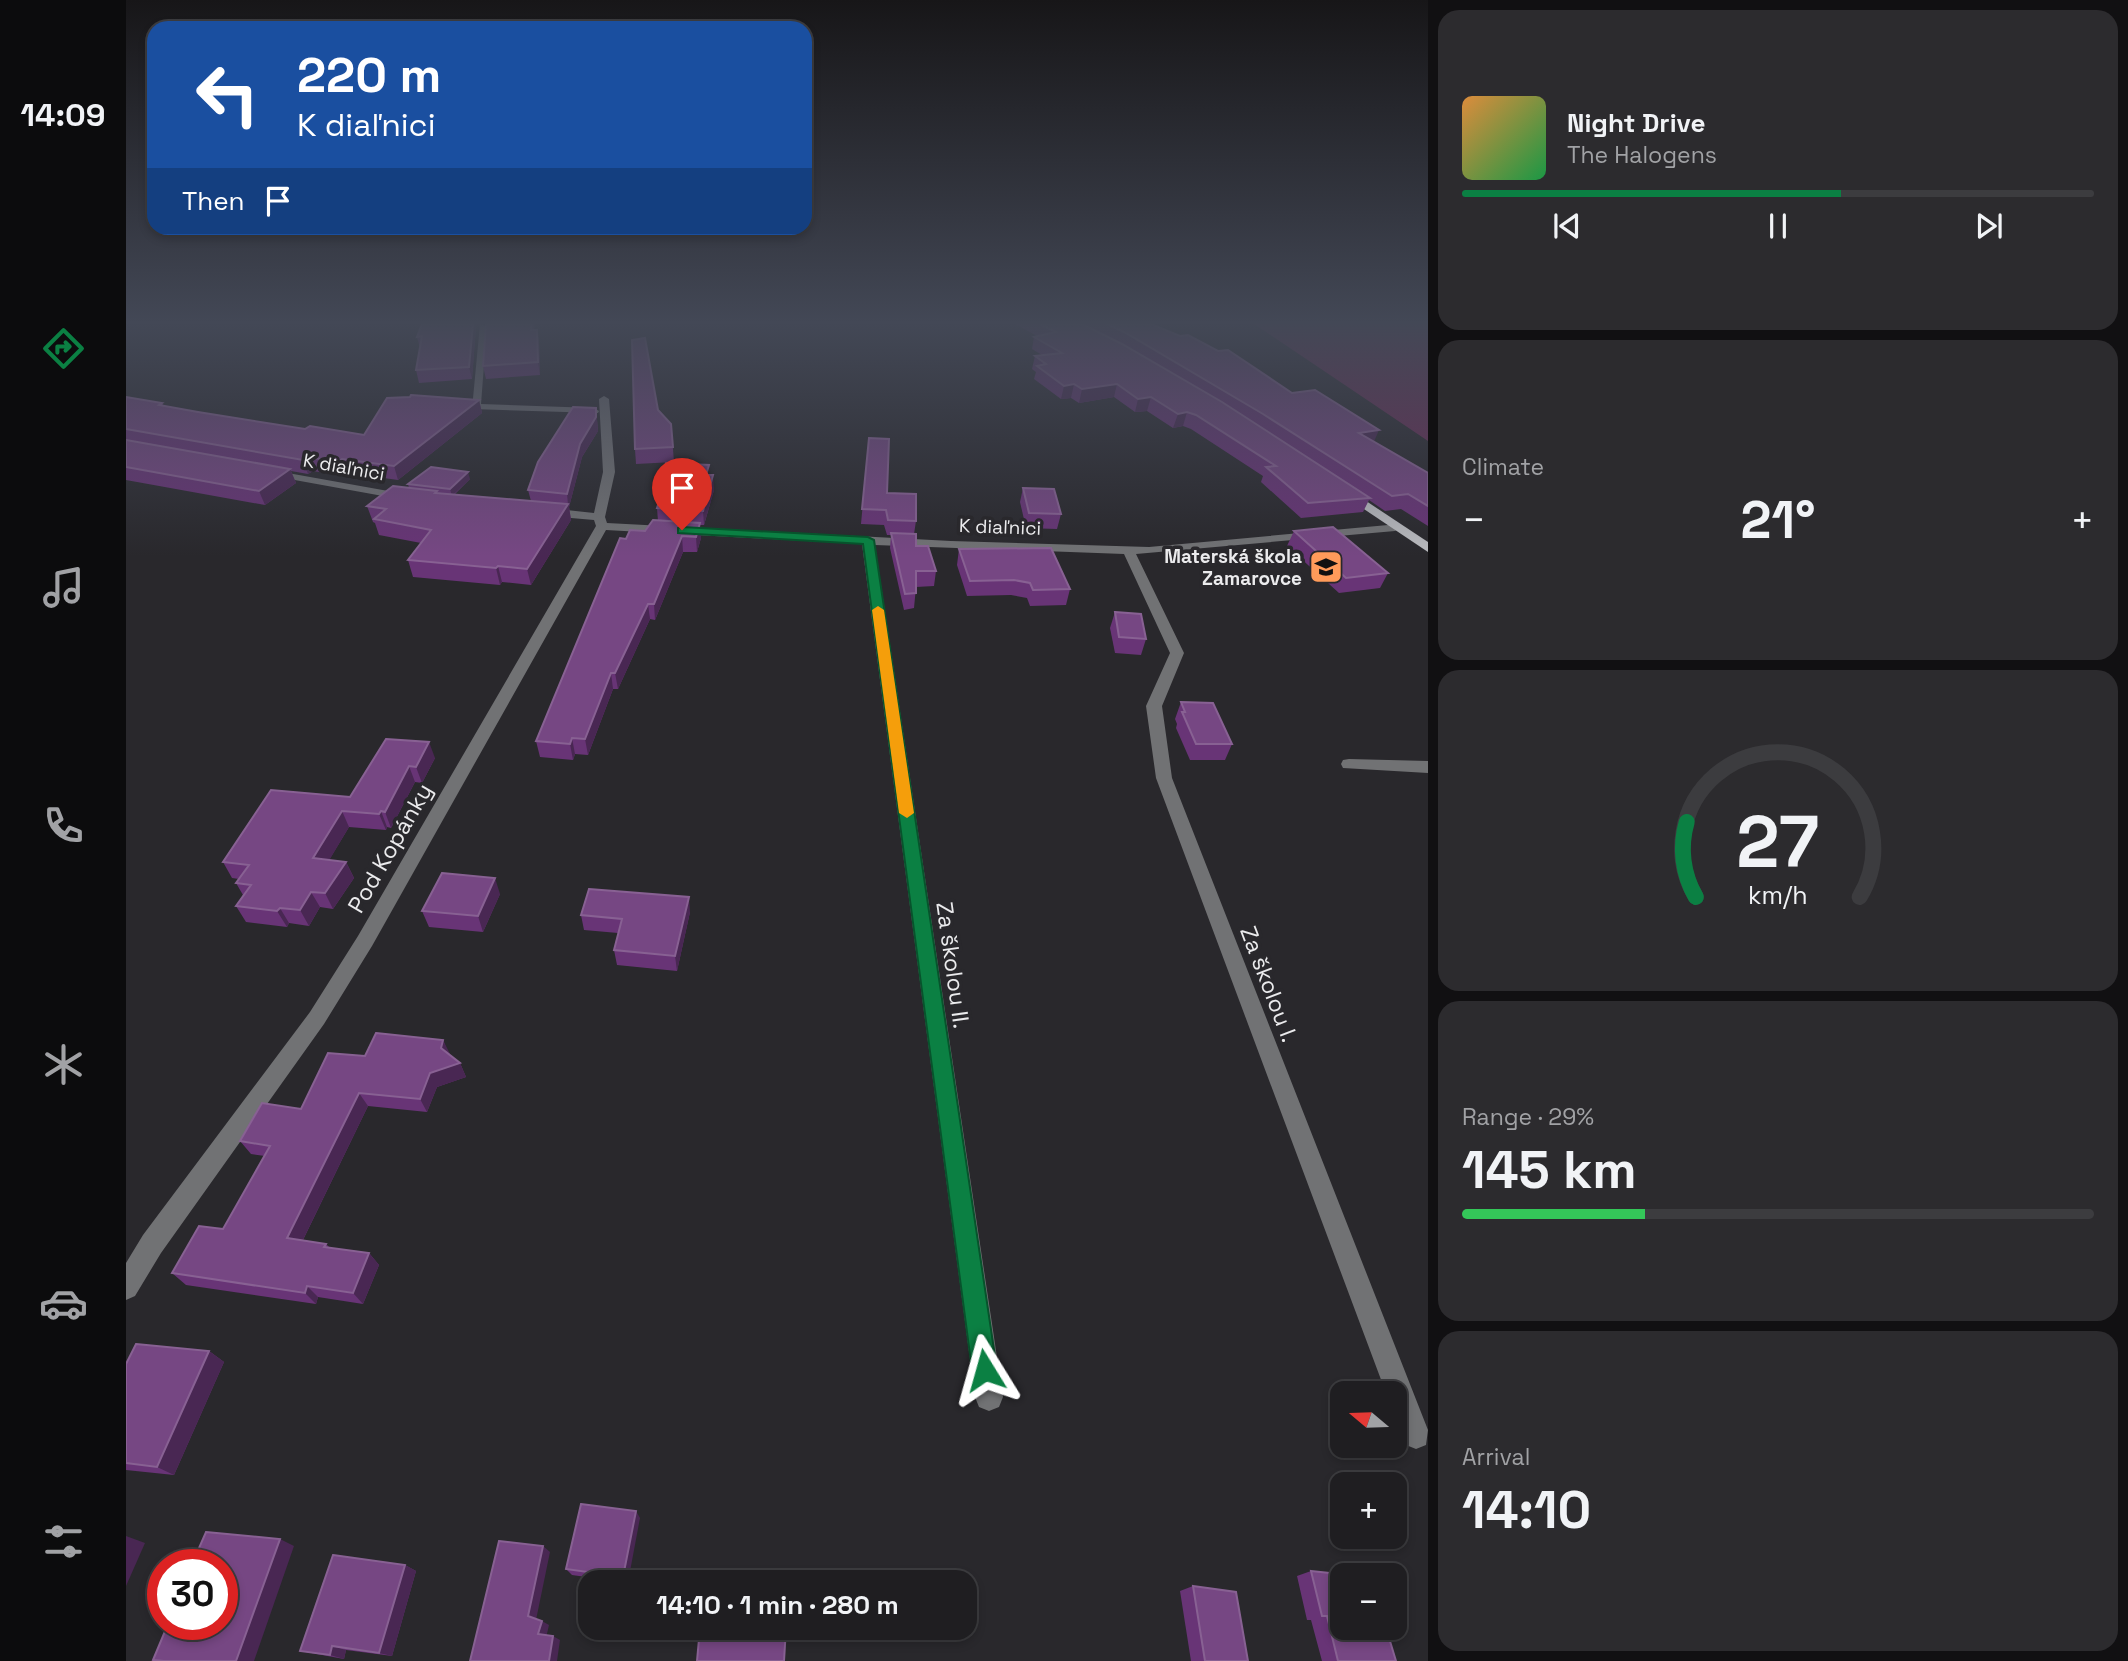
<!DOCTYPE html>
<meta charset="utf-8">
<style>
body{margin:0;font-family:"Space Grotesk",sans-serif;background:#2c2b2e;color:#f1f3f6;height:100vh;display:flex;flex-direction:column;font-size:26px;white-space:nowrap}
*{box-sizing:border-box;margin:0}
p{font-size:23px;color:#a1a2a5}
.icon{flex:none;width:38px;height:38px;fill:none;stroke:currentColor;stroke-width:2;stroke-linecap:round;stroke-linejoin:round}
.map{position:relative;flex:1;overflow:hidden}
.sheet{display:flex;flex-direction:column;gap:10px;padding:10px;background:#111012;width:700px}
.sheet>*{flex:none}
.guide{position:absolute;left:21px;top:21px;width:665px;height:214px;border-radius:21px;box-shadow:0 4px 10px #0003,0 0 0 2px #3c3c3f;background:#1a4fa0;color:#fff;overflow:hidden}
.needle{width:46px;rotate:289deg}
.buttons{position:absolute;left:1204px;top:1381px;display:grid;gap:14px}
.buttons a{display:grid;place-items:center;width:77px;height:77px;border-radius:14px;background:#1f1e21;box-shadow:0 4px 10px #0003,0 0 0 2px #3c3c3f;font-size:35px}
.speed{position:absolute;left:21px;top:1549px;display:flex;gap:14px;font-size:35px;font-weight:700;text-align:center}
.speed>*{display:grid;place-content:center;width:91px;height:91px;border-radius:50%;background:#1f1e21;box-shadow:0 4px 10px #0003,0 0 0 2px #3c3c3f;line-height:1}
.speed .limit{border:10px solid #d22;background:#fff;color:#111}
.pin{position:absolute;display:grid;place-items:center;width:60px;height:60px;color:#fff;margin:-72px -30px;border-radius:50% 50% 50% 0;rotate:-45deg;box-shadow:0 0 7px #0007}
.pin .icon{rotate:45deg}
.me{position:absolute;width:77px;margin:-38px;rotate:352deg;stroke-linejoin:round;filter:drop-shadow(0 0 5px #0008)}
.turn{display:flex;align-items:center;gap:24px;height:147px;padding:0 35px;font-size:32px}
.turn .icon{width:91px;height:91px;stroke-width:2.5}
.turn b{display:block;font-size:49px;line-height:60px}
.then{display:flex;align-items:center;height:66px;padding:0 35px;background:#0003;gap:14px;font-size:26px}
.big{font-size:52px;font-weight:700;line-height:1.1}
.sheet .card{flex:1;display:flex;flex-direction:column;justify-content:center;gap:10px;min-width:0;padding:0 24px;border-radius:21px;background:#2c2b2e}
.sheet .dial{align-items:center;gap:0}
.dial svg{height:182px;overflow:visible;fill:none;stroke:#3c3c3f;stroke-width:7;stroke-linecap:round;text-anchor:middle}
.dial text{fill:#f1f3f6;stroke:none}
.song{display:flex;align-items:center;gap:21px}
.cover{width:84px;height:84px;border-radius:10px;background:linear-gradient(135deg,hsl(30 70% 55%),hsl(140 70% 35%))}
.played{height:7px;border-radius:4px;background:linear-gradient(90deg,#0b8043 60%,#3c3c3f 60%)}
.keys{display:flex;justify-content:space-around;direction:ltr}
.heat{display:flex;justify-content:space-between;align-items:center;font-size:38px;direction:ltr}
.charge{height:10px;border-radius:5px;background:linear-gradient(90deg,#34c759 29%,#3c3c3f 0)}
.trip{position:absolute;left:452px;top:1570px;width:399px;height:70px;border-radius:21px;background:#1f1e21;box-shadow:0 4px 10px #0003,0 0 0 2px #3c3c3f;font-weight:700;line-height:70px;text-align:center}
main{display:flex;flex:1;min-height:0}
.menu{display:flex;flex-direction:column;width:126px;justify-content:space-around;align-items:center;background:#0c0c0d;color:#a1a2a5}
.menu .icon{width:49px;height:49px}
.menu .selected{color:#0b8043}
.menu b{font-size:32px;color:#f1f3f6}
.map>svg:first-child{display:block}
</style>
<main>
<nav class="menu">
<b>14:09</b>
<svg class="icon selected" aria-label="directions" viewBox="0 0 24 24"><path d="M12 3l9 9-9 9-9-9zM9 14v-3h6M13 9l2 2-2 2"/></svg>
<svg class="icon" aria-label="music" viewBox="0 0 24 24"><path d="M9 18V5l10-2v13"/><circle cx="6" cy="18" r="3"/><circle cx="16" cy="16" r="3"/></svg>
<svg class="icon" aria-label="phone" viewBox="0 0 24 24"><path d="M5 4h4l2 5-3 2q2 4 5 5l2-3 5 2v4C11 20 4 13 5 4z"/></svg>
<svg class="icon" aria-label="climate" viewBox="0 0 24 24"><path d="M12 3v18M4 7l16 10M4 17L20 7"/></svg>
<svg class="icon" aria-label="car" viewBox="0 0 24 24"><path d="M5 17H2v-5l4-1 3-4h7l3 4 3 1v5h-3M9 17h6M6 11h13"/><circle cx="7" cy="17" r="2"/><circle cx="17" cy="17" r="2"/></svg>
<svg class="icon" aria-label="filters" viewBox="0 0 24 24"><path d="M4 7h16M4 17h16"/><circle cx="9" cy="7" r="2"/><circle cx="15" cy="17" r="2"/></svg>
</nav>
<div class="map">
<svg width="1302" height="1661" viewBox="0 0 1302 1661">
<rect width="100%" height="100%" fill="#29282c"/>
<path fill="#692c55" d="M 1128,324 L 1302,324 L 1302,441 L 1152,340 Z"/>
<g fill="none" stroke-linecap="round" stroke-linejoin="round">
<g fill="#717274" fill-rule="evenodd">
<path d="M 354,324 L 361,326 L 355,404 L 468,408 L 473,411 L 472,413 L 346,409 Z"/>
<path d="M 478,396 L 483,399 L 489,472 L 479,517 L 481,523 L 825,541 L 1023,547 L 1273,524 L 1275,527 L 1269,531 L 1010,554 L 1058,653 L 1036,706 L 1046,778 L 1302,1430 L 1300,1445 L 1290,1449 L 1280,1445 C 1272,1427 1269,1413 1269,1393 L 1260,1393 L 1030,778 L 1020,706 L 1044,653 L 998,554 L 749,545 L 877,1397 L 873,1407 L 863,1411 L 853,1407 L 849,1397 L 736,544 L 480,530 L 246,946 L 198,1024 L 35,1253 L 9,1296 L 0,1300 L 0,1263 L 17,1235 L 184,1012 L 232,936 L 470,526 L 468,520 L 422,516 L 416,512 L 422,508 L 468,513 L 477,472 L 473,399 Z"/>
<path d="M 145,470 L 279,494 L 285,497 L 279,500 L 141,475 L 139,473 Z"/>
<path d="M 1223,759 L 1302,761 L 1302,773 L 1217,768 L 1215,764 L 1217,760 Z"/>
</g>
<path fill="#babbbf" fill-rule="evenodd" d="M 1217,491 L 1225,491 L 1302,542 L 1302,552 L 1217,495 Z"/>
</g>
<g fill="#683476">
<path d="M 360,324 L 409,324 L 408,330 L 411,330 L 413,342 L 414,375 L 360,379 L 357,366 Z"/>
<path d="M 889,324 L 1025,324 L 1166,393 L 1302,473 L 1302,526 L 1275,509 L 1259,511 L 1243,500 L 1237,512 L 1175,518 L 1135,482 L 1137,476 L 1065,429 L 1057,426 L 1047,428 L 1021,411 L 1009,412 L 988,397 L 953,403 L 945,398 L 935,399 L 908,379 L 910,372 L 906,369 L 909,356 L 916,355 L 906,349 L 908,337 L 911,336 Z"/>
<path d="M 350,326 L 346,379 L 293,383 L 290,370 L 294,348 L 291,337 Z"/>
<path d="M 0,397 L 36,403 L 38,406 L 72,412 L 179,429 L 238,435 L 353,400 L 356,413 L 272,480 L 221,473 L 217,476 L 187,471 L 182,474 L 165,471 L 170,483 L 139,505 L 0,480 Z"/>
<path d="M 470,408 L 472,431 L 456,457 L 443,507 L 445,520 L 405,585 L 376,582 L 374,585 L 287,577 L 282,560 L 295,543 L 253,535 L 249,523 L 247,522 L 241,506 L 283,488 L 282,484 L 344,479 L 328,495 L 405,501 L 402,490 Z"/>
<path d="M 532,410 L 545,424 L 548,462 L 510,464 L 509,449 Z"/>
<path d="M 743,438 L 761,493 L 790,521 L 788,534 L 790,546 L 810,571 L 808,586 L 790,587 L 788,608 L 778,610 L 764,548 L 765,535 L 761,535 L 758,525 L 735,524 Z"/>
<path d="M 584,475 L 588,490 L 578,525 L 574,525 L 575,538 L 571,552 L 557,552 L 529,620 L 524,619 L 492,689 L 487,689 L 462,755 L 449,754 L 447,760 L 414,757 L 410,741 L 500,539 L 519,531 L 532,521 L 531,508 L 534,497 L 533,486 Z"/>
<path d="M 897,488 L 935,514 L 931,529 L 900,528 L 894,502 Z"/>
<path d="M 1168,531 L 1262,573 L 1254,588 L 1213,593 L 1161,546 Z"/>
<path d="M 833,549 L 944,589 L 940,605 L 904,606 L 901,598 L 885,595 L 841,596 L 831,565 Z"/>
<path d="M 989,612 L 1020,639 L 1015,655 L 989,653 L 984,628 Z"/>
<path d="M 1055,702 L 1106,744 L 1099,760 L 1064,760 L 1050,728 L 1051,724 L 1049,719 Z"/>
<path d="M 260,739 L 309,758 L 296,783 L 289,782 L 265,828 L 261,827 L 260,830 L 223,827 L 203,860 L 220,862 L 228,878 L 207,909 L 194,907 L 183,926 L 163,923 L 161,927 L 120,922 L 110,906 L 117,895 L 110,883 L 113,879 L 106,878 L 97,862 L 224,797 Z"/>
<path d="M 374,894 L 357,932 L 303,927 L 296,911 Z"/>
<path d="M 564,912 L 551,971 L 491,965 L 488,950 L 492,933 L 458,930 L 455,915 Z"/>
<path d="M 317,1040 L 323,1055 L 334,1063 L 340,1077 L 311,1087 L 301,1112 L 242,1106 L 177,1240 L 200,1244 L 204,1248 L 243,1253 L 253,1265 L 237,1304 L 192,1297 L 190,1304 L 60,1285 L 46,1273 L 97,1229 L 139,1156 L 125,1154 L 114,1141 L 175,1109 L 239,1056 Z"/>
<path d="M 83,1351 L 98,1362 L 48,1475 L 0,1470 L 0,1364 Z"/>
<path d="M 514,1518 L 467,1578 L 446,1575 L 440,1569 Z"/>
<path d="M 279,1565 L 290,1571 L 266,1656 L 220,1650 L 218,1659 L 174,1651 Z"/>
<path d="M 1185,1571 L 1270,1661 L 1196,1661 L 1185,1620 L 1181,1620 L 1171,1576 Z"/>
<path d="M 1067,1586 L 1122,1661 L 1065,1661 L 1054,1591 Z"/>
</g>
<g fill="#492753">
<path d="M 347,324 L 353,324 L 350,326 L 346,379 L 343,367 Z"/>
<path d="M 411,330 L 413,342 L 414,375 L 412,362 Z"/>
<path d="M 948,384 L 945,398 L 935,399 L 938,386 Z"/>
<path d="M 991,384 L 988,397 L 953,403 L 956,389 Z"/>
<path d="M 1025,397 L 1021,411 L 1009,412 L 1012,399 Z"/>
<path d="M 353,400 L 356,413 L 272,480 L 268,466 Z"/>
<path d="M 470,408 L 472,431 L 456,457 L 443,507 L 445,520 L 405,585 L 401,569 L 442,505 L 441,494 L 454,444 Z"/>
<path d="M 1061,412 L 1057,426 L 1047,428 L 1052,414 Z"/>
<path d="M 1253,430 L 1247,444 L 1233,433 Z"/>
<path d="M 182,457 L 187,471 L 182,474 L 177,460 Z"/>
<path d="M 216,459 L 221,473 L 217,476 L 212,462 Z"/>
<path d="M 164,469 L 170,483 L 139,505 L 133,491 Z"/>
<path d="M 342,472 L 344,479 L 326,496 L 324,489 Z"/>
<path d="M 587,475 L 588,490 L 578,525 L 577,511 Z"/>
<path d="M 574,523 L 575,538 L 571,552 L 570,537 Z"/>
<path d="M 556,536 L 557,552 L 529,620 L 528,604 Z"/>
<path d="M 372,566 L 376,582 L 374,585 L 370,568 Z"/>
<path d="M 522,604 L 524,619 L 492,689 L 489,673 Z"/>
<path d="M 485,673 L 487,689 L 462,755 L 459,739 Z"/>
<path d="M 446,738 L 449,754 L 447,760 L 444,744 Z"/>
<path d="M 303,742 L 309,758 L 296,783 L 290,767 Z"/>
<path d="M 283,766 L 289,782 L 265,828 L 259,812 Z"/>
<path d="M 216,811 L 223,827 L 195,874 L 187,858 Z"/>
<path d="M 255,811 L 261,827 L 260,830 L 253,814 Z"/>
<path d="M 220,862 L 228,878 L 207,909 L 199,893 Z"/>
<path d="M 369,878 L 374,894 L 357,932 L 352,916 Z"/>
<path d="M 185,892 L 194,907 L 183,926 L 174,910 Z"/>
<path d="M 563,897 L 564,912 L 551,971 L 549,956 Z"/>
<path d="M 154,908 L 163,923 L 161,927 L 151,911 Z"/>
<path d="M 317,1040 L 324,1054 L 321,1062 L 315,1048 Z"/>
<path d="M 334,1063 L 340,1077 L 311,1087 L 301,1112 L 294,1099 L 304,1073 Z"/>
<path d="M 233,1093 L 242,1106 L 172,1250 L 161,1238 Z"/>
<path d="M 243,1253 L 253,1265 L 237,1304 L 227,1293 Z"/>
<path d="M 181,1286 L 192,1297 L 190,1304 L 179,1293 Z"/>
<path d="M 83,1351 L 98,1362 L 48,1475 L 31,1467 Z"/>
<path d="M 510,1511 L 514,1518 L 502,1582 L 496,1582 Z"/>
<path d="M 0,1536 L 19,1543 L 0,1586 Z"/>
<path d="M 154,1539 L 168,1546 L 128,1661 L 110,1661 Z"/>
<path d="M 417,1546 L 424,1552 L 410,1620 L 402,1616 Z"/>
<path d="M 279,1565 L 290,1571 L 266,1656 L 253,1653 Z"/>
<path d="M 416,1621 L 423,1625 L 420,1638 L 412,1634 Z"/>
<path d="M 427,1636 L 434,1640 L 431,1661 L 423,1661 Z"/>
<path d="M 206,1646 L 220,1650 L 218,1659 L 204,1655 Z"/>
</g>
<g fill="#764783" stroke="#886193" stroke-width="2">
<path d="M 296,324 L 347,324 L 343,367 L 290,370 L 296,336 L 291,337 Z"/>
<path d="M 360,324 L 406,324 L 405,330 L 411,330 L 412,362 L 357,366 Z"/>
<path d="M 914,324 L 956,324 L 996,344 L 1096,402 L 1244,498 L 1182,503 L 1140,467 L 1150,466 L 1070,415 L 1061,412 L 1052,414 L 1025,397 L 1012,399 L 991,384 L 956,389 L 948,384 L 938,386 L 911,366 L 920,364 L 909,356 L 936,353 L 908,337 L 930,332 Z"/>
<path d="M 981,324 L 1025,324 L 1054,336 L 1062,335 L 1092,351 L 1102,350 L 1166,393 L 1189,390 L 1253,430 L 1233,433 L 1302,473 L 1302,506 L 1282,494 L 1266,496 L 1137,414 L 998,332 Z"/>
<path d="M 519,338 L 532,410 L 545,424 L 547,447 L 509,449 L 506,340 Z"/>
<path d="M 285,395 L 353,400 L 268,466 L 216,459 L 212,462 L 182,457 L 177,460 L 0,429 L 0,397 L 36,403 L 33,405 L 72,412 L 179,429 L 184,426 L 238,435 L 261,398 L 284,397 Z"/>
<path d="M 447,407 L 470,408 L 470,417 L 454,444 L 441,494 L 402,490 L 412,462 Z"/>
<path d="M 743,438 L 763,439 L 761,493 L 790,494 L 790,521 L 762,520 L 760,510 L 736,509 Z"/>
<path d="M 0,440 L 164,469 L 133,491 L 0,467 Z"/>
<path d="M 540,463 L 583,465 L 580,475 L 587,475 L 577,511 L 531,508 L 537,489 L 533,486 Z"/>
<path d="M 305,467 L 342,472 L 324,489 L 282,484 Z"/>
<path d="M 267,486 L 311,491 L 309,493 L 442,504 L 401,569 L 372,566 L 370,568 L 282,560 L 305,530 L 248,519 L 260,509 L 241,506 Z"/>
<path d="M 897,488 L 928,489 L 935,514 L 903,513 Z"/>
<path d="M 527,520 L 574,523 L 570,537 L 556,536 L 528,604 L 522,604 L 489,673 L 485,673 L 459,739 L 446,738 L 444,744 L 410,741 L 494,538 L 500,539 L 504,530 L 519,531 Z"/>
<path d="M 1207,527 L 1262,573 L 1220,578 L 1168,531 Z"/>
<path d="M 765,533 L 790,534 L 790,546 L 802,546 L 810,571 L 790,571 L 790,593 L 779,594 Z"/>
<path d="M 925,548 L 944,589 L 907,590 L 904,583 L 888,580 L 844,581 L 833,549 Z"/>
<path d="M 989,612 L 1015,614 L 1020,639 L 993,637 Z"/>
<path d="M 1055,702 L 1087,703 L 1106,744 L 1070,744 L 1056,712 L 1059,712 Z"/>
<path d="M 260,739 L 303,742 L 290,767 L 283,766 L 259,812 L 255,811 L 253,814 L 216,811 L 187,858 L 220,862 L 199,893 L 185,892 L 174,910 L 154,908 L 151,911 L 110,906 L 125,885 L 110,883 L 123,865 L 97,862 L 145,790 L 224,797 Z"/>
<path d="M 316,873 L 369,878 L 352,916 L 296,911 Z"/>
<path d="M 463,889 L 563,897 L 549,956 L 488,950 L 496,919 L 455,915 Z"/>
<path d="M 250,1033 L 317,1040 L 315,1048 L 334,1063 L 304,1073 L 294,1099 L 233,1093 L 161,1238 L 200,1244 L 198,1247 L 243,1253 L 227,1293 L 181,1286 L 179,1293 L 46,1273 L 73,1226 L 97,1229 L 144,1146 L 114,1141 L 136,1103 L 175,1109 L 202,1053 L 239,1056 Z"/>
<path d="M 10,1344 L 83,1351 L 31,1467 L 0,1463 L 0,1364 Z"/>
<path d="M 455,1504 L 510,1511 L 496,1582 L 466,1582 L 469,1573 L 440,1569 Z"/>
<path d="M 80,1532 L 154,1539 L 110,1661 L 38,1661 L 27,1660 L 42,1624 L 96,1624 L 96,1564 L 66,1564 Z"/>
<path d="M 373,1541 L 417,1546 L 402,1616 L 416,1621 L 412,1634 L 427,1636 L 423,1661 L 344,1661 Z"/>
<path d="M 207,1555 L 279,1565 L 253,1653 L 206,1646 L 204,1655 L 174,1651 Z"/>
<path d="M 580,1571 L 663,1580 L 663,1582 L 579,1582 Z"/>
<path d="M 1185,1571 L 1223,1575 L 1216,1575 L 1216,1628 L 1260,1628 L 1270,1661 L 1212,1661 L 1201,1616 L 1196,1616 Z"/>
<path d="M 1067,1586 L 1110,1592 L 1122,1661 L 1079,1661 Z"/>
<path d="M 574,1628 L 660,1628 L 658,1661 L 571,1661 Z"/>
</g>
<linearGradient id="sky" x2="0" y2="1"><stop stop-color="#171618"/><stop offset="0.58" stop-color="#434856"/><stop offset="1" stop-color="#434856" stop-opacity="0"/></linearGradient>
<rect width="1302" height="556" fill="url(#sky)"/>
<path fill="#0b8043" stroke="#07532c" stroke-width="2" d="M 556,527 L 742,537 L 748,540 L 871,1370 L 867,1378 L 859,1382 L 850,1378 L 846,1370 L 737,544 L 552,533 L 552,528 Z"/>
<path fill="#f59e0b" d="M 752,606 L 758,610 L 788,813 L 781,818 L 773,813 L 746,610 Z"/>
<defs>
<symbol id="school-square" viewBox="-11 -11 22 22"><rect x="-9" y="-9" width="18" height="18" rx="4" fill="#ff9b5a" stroke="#29282c"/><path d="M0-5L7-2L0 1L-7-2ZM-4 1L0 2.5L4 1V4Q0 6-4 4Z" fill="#111"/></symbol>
</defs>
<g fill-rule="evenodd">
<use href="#school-square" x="1181" y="548" width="38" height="38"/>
</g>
<g text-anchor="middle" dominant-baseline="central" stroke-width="7" stroke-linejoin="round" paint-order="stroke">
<g font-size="19" fill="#ebebed" stroke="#29282c">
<text transform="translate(218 467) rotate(10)">K diaľnici</text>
<text transform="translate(874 527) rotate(2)">K diaľnici</text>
</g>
<g font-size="19" font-weight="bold" fill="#ebebed" stroke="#29282c" text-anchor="end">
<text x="1176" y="556">Materská škola<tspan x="1176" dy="22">Zamarovce</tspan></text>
</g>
<g font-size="23" fill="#ebebed" stroke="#29282c">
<text transform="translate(264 848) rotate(-60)">Pod Kopánky</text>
<text transform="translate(827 965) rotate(82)">Za školou II.</text>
<text transform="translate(1143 984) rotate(69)">Za školou I.</text>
</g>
</g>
</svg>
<div class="buttons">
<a><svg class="needle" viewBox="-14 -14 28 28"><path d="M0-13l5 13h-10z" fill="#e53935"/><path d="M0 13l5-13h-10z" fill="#a1a2a5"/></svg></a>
<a>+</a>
<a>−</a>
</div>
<div class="speed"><div class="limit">30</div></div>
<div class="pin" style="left:556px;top:530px;background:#d93025"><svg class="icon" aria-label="arrive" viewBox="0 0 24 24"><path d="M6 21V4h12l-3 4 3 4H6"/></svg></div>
<svg class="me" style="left:859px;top:1370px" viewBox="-20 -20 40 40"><path d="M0-17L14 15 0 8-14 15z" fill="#0b8043" stroke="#fff" stroke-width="4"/></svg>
<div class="trip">14:10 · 1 min · 280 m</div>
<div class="guide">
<div class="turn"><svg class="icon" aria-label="left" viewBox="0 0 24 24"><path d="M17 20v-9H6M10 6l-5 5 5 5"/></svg><div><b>220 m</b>K diaľnici</div></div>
<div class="then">Then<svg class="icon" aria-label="arrive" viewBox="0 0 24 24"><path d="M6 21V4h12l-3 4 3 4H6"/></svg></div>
</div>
</div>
<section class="sheet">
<div class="card">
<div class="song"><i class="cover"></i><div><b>Night Drive</b><p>The Halogens</p></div></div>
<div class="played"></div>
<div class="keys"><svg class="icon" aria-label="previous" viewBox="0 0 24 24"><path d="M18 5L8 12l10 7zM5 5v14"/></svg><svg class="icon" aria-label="pause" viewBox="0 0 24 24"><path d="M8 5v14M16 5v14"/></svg><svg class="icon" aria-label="next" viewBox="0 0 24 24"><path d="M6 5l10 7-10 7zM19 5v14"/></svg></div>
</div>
<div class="card"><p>Climate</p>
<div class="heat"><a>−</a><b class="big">21°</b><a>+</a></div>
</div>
<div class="card dial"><svg viewBox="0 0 100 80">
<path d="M14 69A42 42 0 1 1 86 69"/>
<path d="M14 69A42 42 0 0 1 10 36" stroke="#0b8043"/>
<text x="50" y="56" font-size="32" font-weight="700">27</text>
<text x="50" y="72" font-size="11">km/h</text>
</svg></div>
<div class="card"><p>Range · 29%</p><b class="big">145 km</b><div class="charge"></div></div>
<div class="card"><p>Arrival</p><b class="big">14:10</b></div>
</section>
</main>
